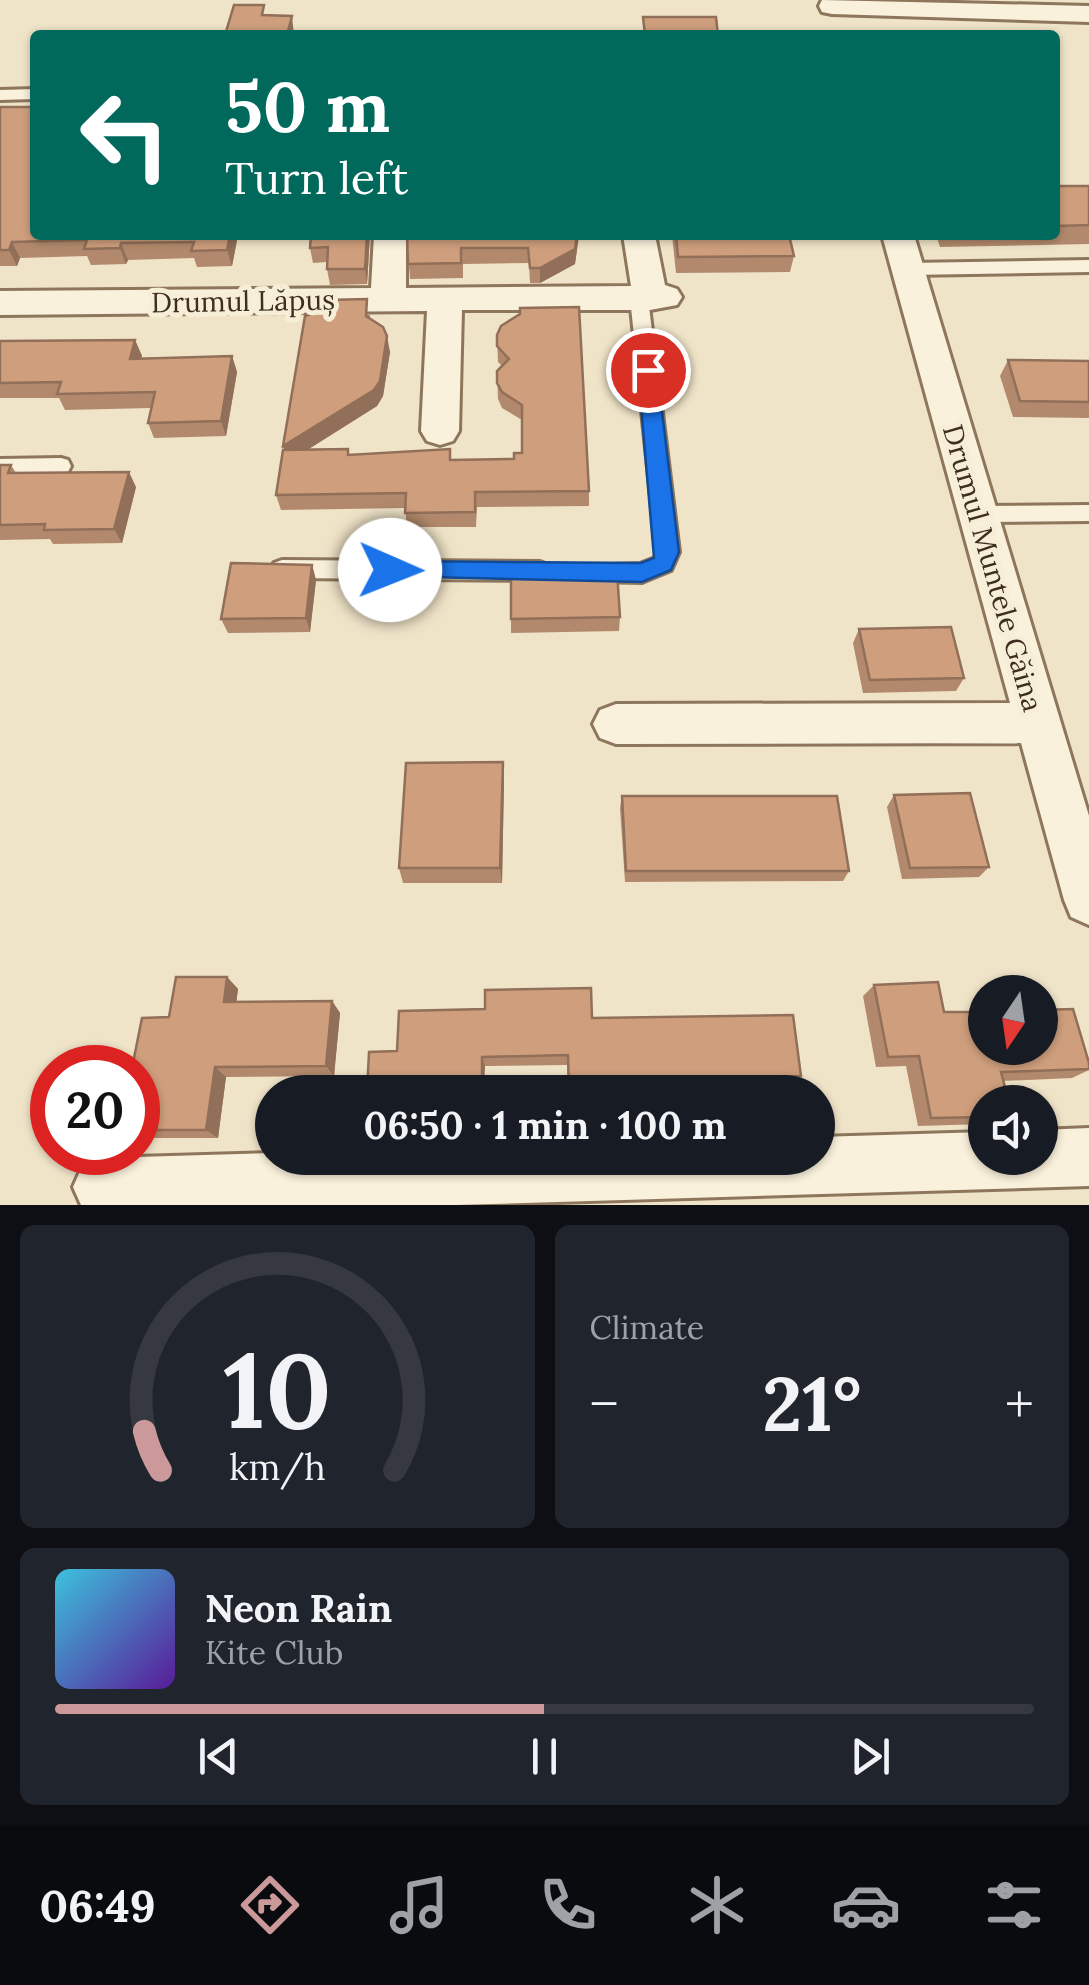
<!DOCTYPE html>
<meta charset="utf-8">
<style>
body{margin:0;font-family:Lora,serif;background:#20242c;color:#f1f3f6;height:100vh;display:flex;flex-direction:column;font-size:38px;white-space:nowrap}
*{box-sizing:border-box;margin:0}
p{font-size:32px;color:#9ea1a6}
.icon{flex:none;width:55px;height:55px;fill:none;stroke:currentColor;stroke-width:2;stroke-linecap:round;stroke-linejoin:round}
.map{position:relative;height:1205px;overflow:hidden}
.drawer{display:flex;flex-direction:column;gap:20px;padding:20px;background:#0d0f14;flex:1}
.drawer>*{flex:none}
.top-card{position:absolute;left:30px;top:30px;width:1030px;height:210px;border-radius:10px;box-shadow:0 2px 8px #0004;background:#00695c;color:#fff;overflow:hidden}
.needle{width:65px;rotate:193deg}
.controls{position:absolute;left:968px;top:975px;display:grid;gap:20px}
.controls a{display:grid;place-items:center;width:90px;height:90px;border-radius:50%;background:#171b24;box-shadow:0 2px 8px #0004;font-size:50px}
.speed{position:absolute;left:30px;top:1045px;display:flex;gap:20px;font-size:50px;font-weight:700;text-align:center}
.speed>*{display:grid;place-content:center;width:130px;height:130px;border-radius:50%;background:#171b24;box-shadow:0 2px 8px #0004;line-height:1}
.speed .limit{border:15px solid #d22;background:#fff;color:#111}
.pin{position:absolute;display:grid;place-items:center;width:85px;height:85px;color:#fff;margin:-42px;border:5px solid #fff;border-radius:50%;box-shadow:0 2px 10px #0007}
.me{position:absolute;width:110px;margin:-55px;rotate:91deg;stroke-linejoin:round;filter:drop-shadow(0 0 8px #0008)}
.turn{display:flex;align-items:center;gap:35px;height:210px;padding:0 30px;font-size:45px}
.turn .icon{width:130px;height:130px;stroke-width:2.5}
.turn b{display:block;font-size:70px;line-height:85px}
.big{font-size:75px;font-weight:800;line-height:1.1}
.drawer .tile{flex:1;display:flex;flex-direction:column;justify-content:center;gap:15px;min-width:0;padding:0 35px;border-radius:15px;background:#20242c}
.drawer .dial{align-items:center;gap:0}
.dial svg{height:260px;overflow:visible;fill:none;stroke:#363941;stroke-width:7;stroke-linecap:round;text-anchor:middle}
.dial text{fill:#f1f3f6;stroke:none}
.song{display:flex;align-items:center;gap:30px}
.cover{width:120px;height:120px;border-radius:15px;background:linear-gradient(135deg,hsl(190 70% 55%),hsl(270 70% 35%))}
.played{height:10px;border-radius:5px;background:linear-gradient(90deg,#cc999b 50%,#363941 50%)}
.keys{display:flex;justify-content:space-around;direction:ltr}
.heat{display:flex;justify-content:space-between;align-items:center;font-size:55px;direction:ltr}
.drawer .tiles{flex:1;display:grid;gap:20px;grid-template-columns:1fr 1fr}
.tile:last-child{grid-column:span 2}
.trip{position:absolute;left:255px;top:1075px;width:580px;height:100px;border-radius:50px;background:#171b24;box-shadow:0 2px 8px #0004;font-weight:800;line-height:100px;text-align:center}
.dock{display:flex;height:160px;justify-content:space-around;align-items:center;background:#090b0e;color:#9ea1a6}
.dock .icon{width:70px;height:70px}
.dock .on{color:#cc999b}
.dock b{font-size:45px;color:#f1f3f6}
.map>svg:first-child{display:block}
</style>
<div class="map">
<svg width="1089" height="1205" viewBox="0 0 1089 1205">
<rect width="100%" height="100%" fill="#f0e4c8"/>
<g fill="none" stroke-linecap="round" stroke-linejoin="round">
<defs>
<g id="service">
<path d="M 35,89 L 35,99 L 0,100 L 0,90 Z"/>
<path d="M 1089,260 L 1089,272 L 908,275 L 899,269 L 908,263 Z"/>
<path d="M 639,292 L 648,298 L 679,552 L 671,570 L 642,582 L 587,581 L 579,578 L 576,572 L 579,566 L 640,564 L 655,558 L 657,552 L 630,298 Z"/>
<path d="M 61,458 L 68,460 L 71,466 L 68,472 L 0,475 L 0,459 Z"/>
<path d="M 1089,505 L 1089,521 L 978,522 L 967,514 L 978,506 Z"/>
<path d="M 282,560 L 540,562 L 548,565 L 551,571 L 548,577 L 540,580 L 282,578 L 274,575 L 271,569 L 274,563 Z"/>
</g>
<g id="minor">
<path d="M 822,0 L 1089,6 L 1089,22 L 832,14 L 822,12 L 819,6 Z"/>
<path d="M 374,235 L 406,235 L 406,288 L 631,286 L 623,235 L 655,235 L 665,285 L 677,289 L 682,297 L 677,305 L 650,310 L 462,310 L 459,431 L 453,441 L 440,445 L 427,441 L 421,431 L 427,311 L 0,315 L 0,291 L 371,288 Z"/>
<path d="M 882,235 L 914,235 L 1089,816 L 1089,925 L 1071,917 L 1064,900 L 1021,743 L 616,744 L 600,738 L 593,724 L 600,710 L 616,704 L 1010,703 Z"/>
<path d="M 1089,1128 L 1089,1186 L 456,1205 L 81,1205 L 73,1187 L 82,1167 L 102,1158 L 272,1153 L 272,1158 L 818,1158 L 818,1137 L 985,1132 L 985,1158 L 1040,1158 L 1040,1130 Z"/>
</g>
</defs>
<use href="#service" stroke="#8d765c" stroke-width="6"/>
<use href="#minor" stroke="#8d765c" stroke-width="6"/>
<use href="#service" fill="#faf1dc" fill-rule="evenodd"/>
<use href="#minor" fill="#faf1dc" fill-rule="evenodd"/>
</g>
<g fill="#b2896c">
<path d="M 0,107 L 31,107 L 238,235 L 232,266 L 197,267 L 194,258 L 128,260 L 126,264 L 91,265 L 87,256 L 20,258 L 17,266 L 0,266 Z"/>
<path d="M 1055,186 L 1089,186 L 1089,244 L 940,247 L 936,235 L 1055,235 Z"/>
<path d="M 311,235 L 370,235 L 367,284 L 330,285 L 327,269 L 327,262 L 313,263 L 310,248 Z"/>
<path d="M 407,235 L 579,235 L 575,264 L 540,283 L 530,283 L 529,263 L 463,264 L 463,278 L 410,279 Z"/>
<path d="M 672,235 L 789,235 L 794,256 L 790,272 L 676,273 Z"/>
<path d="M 323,310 L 370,315 L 370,319 L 390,352 L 383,396 L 377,406 L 307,450 L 348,449 L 349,454 L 451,460 L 514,459 L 522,453 L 522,420 L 502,408 L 498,399 L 497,371 L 502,366 L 498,362 L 497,335 L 589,491 L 589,506 L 477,507 L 476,527 L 407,527 L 405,508 L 281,510 L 276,495 L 284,450 L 283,446 Z"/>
<path d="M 135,340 L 142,356 L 141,358 L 232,356 L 237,372 L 226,436 L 154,438 L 148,423 L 151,408 L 65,410 L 59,398 L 0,398 L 0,341 Z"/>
<path d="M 1008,360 L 1089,361 L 1089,418 L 1013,417 L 1000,376 Z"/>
<path d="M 0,465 L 11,465 L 16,473 L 136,487 L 122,543 L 53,544 L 50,539 L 0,540 Z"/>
<path d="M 312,565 L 316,580 L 310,632 L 228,633 L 221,619 Z"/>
<path d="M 620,617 L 619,631 L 511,633 L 511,619 Z"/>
<path d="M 859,629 L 964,678 L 956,691 L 863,693 L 853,643 Z"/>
<path d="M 504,780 L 502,883 L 403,883 L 399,868 Z"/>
<path d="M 894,795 L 989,867 L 979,877 L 902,879 L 887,807 Z"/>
<path d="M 622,796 L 849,871 L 843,881 L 625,882 L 620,808 Z"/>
<path d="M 227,977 L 238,989 L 236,1002 L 332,1001 L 340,1013 L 334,1076 L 226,1077 L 218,1138 L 138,1138 L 138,1068 L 169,1017 Z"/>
<path d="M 874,985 L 944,1012 L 1089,1070 L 1072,1078 L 1003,1081 L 985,1102 L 985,1124 L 918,1126 L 906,1066 L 876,1067 L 863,996 Z"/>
<path d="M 592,1018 L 801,1076 L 792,1085 L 712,1087 L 712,1092 L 568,1092 L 567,1065 L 485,1066 L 397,1051 Z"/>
</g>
<g fill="#916f58">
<path d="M 292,16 L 294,35 L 287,35 Z"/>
<path d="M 230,235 L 238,235 L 232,266 L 227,250 Z"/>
<path d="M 367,235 L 370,235 L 367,284 L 365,269 Z"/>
<path d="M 577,235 L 579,235 L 575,264 L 540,283 L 540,268 Z"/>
<path d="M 12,242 L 20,258 L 17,266 L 9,250 Z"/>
<path d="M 121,243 L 128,260 L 126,264 L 120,248 Z"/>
<path d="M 387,336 L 390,352 L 383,396 L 377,406 L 288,462 L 283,446 Z"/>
<path d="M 135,340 L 142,356 L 137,374 L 130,359 Z"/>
<path d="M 232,356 L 237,372 L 226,436 L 221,421 Z"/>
<path d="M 129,472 L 136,487 L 122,543 L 114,529 Z"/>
<path d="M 312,565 L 316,580 L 310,632 L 306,618 Z"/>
<path d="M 503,762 L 504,780 L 502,883 L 500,868 Z"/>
<path d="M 227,977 L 238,989 L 235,1013 L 224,1002 Z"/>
<path d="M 332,1001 L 340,1013 L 334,1076 L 326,1066 Z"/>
<path d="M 482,1057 L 485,1066 L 484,1092 L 482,1092 Z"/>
<path d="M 215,1067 L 226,1077 L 218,1138 L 206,1130 Z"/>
</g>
<g fill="#cf9f7d" stroke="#916f58" stroke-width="2.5">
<path d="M 234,5 L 264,5 L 262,15 L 292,16 L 287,35 L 225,35 Z"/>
<path d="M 643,17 L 716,17 L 718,35 L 645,35 Z"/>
<path d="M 33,100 L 35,100 L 35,235 L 230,235 L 227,250 L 191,251 L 194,242 L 121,243 L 120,248 L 84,249 L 87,240 L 12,242 L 9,250 L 0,250 L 0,107 L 31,107 Z"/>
<path d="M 1055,186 L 1089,186 L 1089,225 L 1055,226 Z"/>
<path d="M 311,235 L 367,235 L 365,269 L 327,269 L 328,247 L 310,248 Z"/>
<path d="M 407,235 L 577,235 L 575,249 L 540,268 L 530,268 L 528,248 L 461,248 L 461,263 L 408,264 Z"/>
<path d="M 676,235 L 789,235 L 794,256 L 678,257 Z"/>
<path d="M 367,299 L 366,316 L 383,327 L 387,336 L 380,381 L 374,390 L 283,446 L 305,316 L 323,310 L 324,300 Z"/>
<path d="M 579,307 L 589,491 L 475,492 L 475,512 L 405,513 L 406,493 L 276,495 L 283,450 L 348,449 L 348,455 L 450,449 L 450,460 L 514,459 L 514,453 L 522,453 L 522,405 L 502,392 L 497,383 L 497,371 L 509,359 L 497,346 L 497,335 L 501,326 L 520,314 L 520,308 Z"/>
<path d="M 135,340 L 130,359 L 232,356 L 221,421 L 148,423 L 155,392 L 57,394 L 61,382 L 0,383 L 0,341 Z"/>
<path d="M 1008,360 L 1089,361 L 1089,402 L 1020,401 Z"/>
<path d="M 0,465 L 11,465 L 8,473 L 129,472 L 114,529 L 44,530 L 45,524 L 0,525 Z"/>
<path d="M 231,563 L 312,565 L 306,618 L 221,619 Z"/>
<path d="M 511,569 L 617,571 L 620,617 L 511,619 Z"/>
<path d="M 951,627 L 964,678 L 870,680 L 859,629 Z"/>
<path d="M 503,762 L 500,868 L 399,868 L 406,763 Z"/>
<path d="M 970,793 L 989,867 L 910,868 L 894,795 Z"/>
<path d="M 622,796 L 837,796 L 849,871 L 626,871 Z"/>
<path d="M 176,977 L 227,977 L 224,1002 L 332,1001 L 326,1066 L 215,1067 L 206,1130 L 138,1130 L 138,1068 L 132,1068 L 142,1018 L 169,1017 Z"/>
<path d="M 938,982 L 944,1012 L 985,1012 L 985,1048 L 1040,1048 L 1040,1010 L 1073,1009 L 1089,1063 L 1089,1069 L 1001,1072 L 1009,1102 L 985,1102 L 985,1117 L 931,1118 L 919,1056 L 888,1057 L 874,985 Z"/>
<path d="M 591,988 L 592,1018 L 793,1015 L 801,1076 L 711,1078 L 712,1092 L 569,1092 L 568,1055 L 482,1057 L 482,1092 L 367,1092 L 369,1052 L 397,1051 L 399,1011 L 485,1009 L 485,990 Z"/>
</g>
<path fill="#1a73e8" stroke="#114b97" stroke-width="2.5" d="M 648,363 L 657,370 L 679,552 L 671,570 L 642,582 L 382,576 L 378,570 L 390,561 L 641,563 L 654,558 L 638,370 Z"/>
<g text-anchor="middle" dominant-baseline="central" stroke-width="10" stroke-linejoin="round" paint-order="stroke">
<g font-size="28" fill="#3d2e20" stroke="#f7eed8">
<text transform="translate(243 301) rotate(-1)">Drumul Lăpuș</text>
<text transform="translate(993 568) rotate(74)">Drumul Muntele Găina</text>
</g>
</g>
</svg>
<div class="controls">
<a><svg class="needle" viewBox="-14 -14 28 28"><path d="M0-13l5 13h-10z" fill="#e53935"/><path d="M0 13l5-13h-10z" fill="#9ea1a6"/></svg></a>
<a><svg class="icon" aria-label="sound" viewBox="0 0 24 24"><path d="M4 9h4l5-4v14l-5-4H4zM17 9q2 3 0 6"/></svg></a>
</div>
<div class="speed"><div class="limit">20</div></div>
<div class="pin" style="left:648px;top:370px;background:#d93025"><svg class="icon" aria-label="arrive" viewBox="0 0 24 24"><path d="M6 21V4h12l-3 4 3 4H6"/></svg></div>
<svg class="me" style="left:390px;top:570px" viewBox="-20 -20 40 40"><circle r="19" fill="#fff"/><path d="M0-13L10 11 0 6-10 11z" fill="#1a73e8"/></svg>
<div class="trip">06:50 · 1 min · 100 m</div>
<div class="top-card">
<div class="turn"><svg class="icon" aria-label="left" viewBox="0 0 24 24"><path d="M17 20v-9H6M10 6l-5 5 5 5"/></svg><div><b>50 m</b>Turn left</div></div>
</div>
</div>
<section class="drawer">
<div class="tiles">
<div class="tile dial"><svg viewBox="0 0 100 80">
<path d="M14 69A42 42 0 1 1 86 69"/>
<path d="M14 69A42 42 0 0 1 9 57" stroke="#cc999b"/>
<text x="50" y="56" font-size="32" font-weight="700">10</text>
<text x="50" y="72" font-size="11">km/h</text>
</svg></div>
<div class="tile"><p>Climate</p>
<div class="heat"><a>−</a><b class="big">21°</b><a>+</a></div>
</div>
<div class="tile">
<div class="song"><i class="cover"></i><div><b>Neon Rain</b><p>Kite Club</p></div></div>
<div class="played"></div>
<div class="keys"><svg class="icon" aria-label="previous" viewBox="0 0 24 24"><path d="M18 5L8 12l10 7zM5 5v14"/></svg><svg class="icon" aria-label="pause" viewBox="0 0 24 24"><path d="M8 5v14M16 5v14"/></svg><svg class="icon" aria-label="next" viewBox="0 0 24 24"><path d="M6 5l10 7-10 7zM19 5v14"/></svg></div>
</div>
</div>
</section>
<nav class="dock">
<b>06:49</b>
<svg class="icon on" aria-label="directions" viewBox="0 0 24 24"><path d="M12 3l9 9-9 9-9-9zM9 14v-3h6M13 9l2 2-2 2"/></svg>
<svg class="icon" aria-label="music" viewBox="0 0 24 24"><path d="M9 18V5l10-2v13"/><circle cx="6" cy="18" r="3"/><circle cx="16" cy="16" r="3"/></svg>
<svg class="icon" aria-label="phone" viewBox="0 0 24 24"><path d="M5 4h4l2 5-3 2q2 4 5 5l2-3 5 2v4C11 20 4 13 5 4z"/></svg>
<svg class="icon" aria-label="climate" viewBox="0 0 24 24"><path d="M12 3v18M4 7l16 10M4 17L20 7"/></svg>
<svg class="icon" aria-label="car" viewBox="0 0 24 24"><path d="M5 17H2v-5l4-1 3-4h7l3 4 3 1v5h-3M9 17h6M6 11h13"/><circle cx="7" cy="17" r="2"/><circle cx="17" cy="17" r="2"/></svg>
<svg class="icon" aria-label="filters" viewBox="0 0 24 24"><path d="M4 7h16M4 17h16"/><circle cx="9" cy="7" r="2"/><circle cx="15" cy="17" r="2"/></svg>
</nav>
